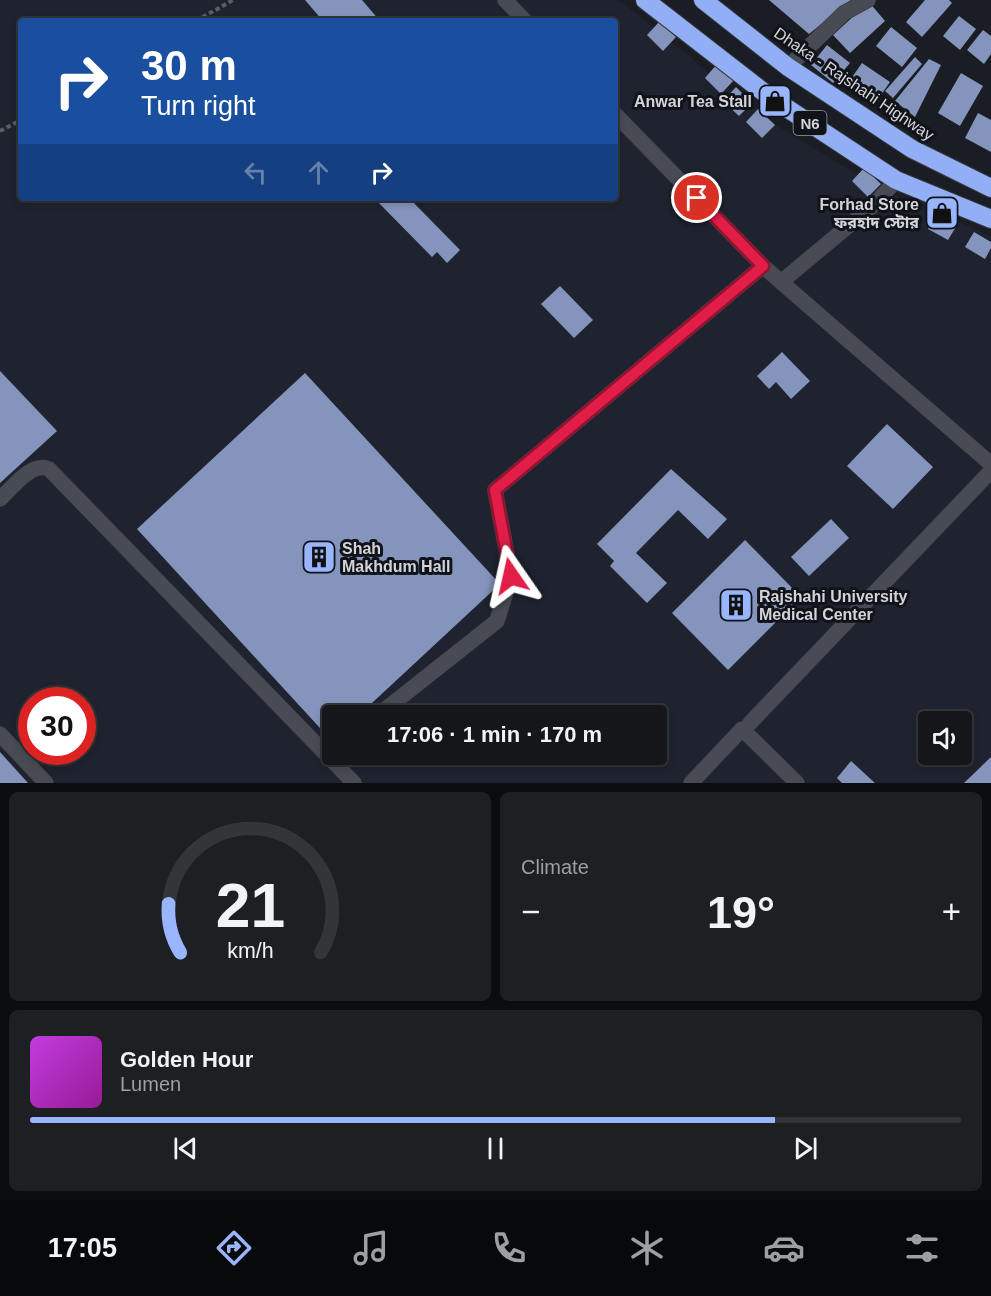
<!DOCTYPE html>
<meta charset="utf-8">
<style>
body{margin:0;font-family:Helvetica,"Noto Sans Bengali",sans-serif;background:#1d1f23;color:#f1f3f6;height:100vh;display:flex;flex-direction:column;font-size:22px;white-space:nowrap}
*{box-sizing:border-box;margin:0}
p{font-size:20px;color:#9d9fa2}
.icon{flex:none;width:33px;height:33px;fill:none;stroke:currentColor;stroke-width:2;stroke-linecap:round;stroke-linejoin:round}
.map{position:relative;height:783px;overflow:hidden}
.panel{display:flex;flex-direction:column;gap:9px;padding:9px;background:#0b0c0e;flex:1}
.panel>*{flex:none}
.banner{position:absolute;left:18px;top:18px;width:600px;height:183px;border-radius:6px;box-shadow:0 3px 9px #0003,0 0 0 2px #333539;background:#1a4fa0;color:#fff;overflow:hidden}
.buttons{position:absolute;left:918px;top:711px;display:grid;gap:12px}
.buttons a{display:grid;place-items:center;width:54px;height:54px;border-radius:6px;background:#14161a;box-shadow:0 3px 9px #0003,0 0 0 2px #333539;font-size:30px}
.speed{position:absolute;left:18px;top:687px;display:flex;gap:12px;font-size:30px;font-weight:700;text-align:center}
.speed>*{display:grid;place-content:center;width:78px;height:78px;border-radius:50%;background:#14161a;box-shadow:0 3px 9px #0003,0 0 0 2px #333539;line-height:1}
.speed .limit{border:9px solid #d22;background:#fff;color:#111}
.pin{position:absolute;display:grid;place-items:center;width:51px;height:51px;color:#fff;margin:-26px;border:3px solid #fff;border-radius:50%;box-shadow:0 2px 6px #0007}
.me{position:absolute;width:66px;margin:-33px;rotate:349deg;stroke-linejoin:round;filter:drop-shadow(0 0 4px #0008)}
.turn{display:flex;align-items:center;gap:21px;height:126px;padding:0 24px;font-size:27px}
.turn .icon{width:78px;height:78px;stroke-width:2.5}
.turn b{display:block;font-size:42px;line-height:51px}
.lanes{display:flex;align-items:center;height:57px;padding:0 24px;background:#0003;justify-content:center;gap:30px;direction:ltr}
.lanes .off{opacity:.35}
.big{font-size:45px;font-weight:700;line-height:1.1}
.panel .tile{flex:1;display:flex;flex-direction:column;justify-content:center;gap:9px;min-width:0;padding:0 21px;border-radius:9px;background:#1d1f23}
.panel .dial{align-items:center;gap:0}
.dial svg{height:156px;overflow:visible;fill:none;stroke:#333539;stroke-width:7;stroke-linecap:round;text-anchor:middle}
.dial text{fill:#f1f3f6;stroke:none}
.song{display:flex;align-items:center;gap:18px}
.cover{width:72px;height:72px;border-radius:9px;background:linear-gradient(135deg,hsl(290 70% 55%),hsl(300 70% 35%))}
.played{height:6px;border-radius:3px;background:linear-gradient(90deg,#98b5fd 80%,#333539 80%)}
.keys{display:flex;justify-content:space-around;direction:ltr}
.heat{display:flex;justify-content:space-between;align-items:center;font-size:33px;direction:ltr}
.panel .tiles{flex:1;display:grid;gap:9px;grid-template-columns:1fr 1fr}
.tile:last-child{grid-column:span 2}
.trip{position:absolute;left:322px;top:705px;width:345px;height:60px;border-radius:6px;background:#14161a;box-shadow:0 3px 9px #0003,0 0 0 2px #333539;font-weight:700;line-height:60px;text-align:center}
.menu{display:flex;height:96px;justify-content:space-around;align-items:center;background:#08090a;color:#9d9fa2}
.menu .icon{width:42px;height:42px}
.menu .active{color:#98b5fd}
.menu b{font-size:27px;color:#f1f3f6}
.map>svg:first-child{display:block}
</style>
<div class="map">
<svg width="991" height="783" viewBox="0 0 991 783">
<rect width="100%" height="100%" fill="#1a1d23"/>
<path fill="#1e232f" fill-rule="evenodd" d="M 0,0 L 619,0 L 771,122 L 884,191 L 991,236 L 991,783 L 0,783 ZM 21,21 L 615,21 L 615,198 L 21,198 ZM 32,700 L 82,700 L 82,752 L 32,752 ZM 333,716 L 657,716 L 657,754 L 333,754 ZM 928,722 L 962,722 L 962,754 L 928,754 Z"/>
<g fill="#8494bc">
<path d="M 305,0 L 362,0 L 380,21 L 323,21 Z"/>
<path d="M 769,0 L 851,0 L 809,34 Z"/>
<path d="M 925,0 L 949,0 L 952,3 L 922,37 L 906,22 Z"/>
<path d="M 869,2 L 885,21 L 850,53 L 833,35 Z"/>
<path d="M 959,16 L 976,29 L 960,50 L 943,36 Z"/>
<path d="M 659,22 L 676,37 L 663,51 L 647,35 Z"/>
<path d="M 891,27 L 917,48 L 902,67 L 876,46 Z"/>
<path d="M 983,30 L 991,36 L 991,54 L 984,64 L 967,50 Z"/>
<path d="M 827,45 L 850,63 L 833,83 L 811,65 Z"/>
<path d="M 915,57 L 922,64 L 893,98 L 885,91 Z"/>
<path d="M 929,59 L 941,65 L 915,117 L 895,101 Z"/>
<path d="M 862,63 L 890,82 L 876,102 L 848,83 Z"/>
<path d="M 717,64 L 734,80 L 721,94 L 705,78 Z"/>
<path d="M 961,73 L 983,86 L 960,126 L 938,113 Z"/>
<path d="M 736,87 L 752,103 L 739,116 L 723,101 Z"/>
<path d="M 758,109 L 775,125 L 762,138 L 746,122 Z"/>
<path d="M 978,113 L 991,120 L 991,152 L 965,138 Z"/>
<path d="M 864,168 L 881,184 L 868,197 L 852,181 Z"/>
<path d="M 374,198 L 409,198 L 460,250 L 447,263 L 437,252 L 432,257 Z"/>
<path d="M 937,213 L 957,225 L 948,240 L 928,229 Z"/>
<path d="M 974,232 L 991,242 L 991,248 L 985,259 L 965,247 Z"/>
<path d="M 560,286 L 593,320 L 574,338 L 541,304 Z"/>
<path d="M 782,352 L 810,381 L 791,399 L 776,382 L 769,389 L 757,376 Z"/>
<path d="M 0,371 L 57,431 L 0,483 Z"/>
<path d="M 305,373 L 500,584 L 358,716 L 333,716 L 333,738 L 331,740 L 137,529 Z"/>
<path d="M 887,424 L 933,467 L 893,509 L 847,466 Z"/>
<path d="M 671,469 L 727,519 L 708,539 L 678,510 L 636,553 L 667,583 L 647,603 L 610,566 L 614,561 L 597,544 Z"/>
<path d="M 831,519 L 849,538 L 809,576 L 791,557 Z"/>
<path d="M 745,540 L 801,597 L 728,670 L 672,613 Z"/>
<path d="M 0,752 L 28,783 L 0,783 Z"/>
<path d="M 991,757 L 991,783 L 964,783 Z"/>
<path d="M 851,761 L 875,783 L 842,783 L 837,778 Z"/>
</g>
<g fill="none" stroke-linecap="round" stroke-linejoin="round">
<defs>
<g id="minor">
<path d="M 505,0 L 525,21"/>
<path d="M 788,67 L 844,13 L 868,0"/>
<path d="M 615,114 L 763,266"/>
<path d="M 896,180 L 877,202 L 781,282 L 991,464"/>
<path d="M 0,499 C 12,488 32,461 49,469 L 354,783"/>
<path d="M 377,716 L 497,621 L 511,576 L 495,490 L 763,266 L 781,282"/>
<path d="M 750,723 L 991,471"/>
<path d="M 0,734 L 46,783"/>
<path d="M 691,783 L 742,729 L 797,783"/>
</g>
<g id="highway">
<path d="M 645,0 L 770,97 L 896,180 L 991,219"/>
<path d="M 703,0 L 788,67 L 912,149 L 991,188"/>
</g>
</defs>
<use href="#minor" stroke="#36383d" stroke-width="16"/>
<use href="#highway" stroke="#36383d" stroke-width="20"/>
<g stroke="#5a5d62" stroke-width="4" stroke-dasharray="4.5 3" stroke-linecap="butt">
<path d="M 196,21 L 233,0"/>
<path d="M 0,131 L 21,120"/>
</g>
<use href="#minor" stroke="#484b53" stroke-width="15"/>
<use href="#highway" stroke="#92aff6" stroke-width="18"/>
</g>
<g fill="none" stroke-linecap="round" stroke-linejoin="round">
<defs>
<path id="route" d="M 511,576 L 495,490 L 763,266 L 697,198"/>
</defs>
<use href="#route" stroke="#92132f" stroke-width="15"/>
<use href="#route" stroke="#e11d48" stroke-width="10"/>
</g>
<defs>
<symbol id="shop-square" viewBox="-11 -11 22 22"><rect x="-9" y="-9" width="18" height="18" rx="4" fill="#98b5fd" stroke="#11131a"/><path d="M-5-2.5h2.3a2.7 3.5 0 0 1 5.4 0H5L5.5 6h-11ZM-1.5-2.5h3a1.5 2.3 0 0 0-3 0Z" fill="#111"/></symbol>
<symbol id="building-square" viewBox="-11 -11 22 22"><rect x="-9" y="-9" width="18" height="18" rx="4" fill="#98b5fd" stroke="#11131a"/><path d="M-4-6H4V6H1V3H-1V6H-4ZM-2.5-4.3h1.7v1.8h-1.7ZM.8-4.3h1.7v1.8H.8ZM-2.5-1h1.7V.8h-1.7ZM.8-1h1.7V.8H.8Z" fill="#111"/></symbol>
</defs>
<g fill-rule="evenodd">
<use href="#shop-square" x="756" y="82" width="38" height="38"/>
<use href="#shop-square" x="923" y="194" width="38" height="38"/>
<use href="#building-square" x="300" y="538" width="38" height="38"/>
<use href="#building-square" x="717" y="586" width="38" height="38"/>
</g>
<g text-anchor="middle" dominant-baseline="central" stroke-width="6" stroke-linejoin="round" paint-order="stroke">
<rect fill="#11131a" stroke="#989aa0" stroke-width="1.5" x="793.5" y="111" width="33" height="24" rx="4.5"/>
<g font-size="15" font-weight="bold" fill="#d2d4d9">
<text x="810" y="123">N6</text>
</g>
<g font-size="16" fill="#d2d4d9" stroke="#11131a">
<text transform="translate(854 84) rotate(34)">Dhaka - Rajshahi Highway</text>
</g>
<g font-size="16" font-weight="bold" fill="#d2d4d9" stroke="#11131a" text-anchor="end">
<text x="752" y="101">Anwar Tea Stall</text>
<text x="919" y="204">Forhad Store<tspan x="919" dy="18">ফরহাদ স্টোর</tspan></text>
<text x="342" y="548" text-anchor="start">Shah<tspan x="342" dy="18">Makhdum Hall</tspan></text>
<text x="759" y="596" text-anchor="start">Rajshahi University<tspan x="759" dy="18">Medical Center</tspan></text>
</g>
</g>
</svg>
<div class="buttons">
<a><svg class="icon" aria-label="sound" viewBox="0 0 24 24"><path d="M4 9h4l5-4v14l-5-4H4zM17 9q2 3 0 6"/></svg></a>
</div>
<div class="speed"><div class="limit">30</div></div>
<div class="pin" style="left:697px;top:198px;background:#d93025"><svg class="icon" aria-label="arrive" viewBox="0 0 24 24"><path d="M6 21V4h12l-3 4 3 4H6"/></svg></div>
<svg class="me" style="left:511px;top:576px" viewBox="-20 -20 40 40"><path d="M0-17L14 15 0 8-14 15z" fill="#e11d48" stroke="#fff" stroke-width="4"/></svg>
<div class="trip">17:06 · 1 min · 170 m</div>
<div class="banner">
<div class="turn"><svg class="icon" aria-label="right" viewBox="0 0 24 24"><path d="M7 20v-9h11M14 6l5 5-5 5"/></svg><div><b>30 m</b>Turn right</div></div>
<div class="lanes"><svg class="icon off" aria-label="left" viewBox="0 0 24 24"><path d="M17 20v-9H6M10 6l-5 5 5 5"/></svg><svg class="icon off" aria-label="ahead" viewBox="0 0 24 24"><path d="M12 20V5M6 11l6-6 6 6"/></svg><svg class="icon" aria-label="right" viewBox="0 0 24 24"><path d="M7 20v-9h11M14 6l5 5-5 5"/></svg></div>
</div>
</div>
<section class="panel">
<div class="tiles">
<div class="tile dial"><svg viewBox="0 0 100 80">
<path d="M14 69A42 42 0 1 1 86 69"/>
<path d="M14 69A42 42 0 0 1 8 44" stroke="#98b5fd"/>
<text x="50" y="56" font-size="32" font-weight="700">21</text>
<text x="50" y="72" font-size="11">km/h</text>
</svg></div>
<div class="tile"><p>Climate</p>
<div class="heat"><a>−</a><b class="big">19°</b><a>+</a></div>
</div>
<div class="tile">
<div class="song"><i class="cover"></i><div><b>Golden Hour</b><p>Lumen</p></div></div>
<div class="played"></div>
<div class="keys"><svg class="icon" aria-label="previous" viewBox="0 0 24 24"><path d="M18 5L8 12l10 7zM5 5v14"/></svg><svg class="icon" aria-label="pause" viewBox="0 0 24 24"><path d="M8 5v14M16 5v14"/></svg><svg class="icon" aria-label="next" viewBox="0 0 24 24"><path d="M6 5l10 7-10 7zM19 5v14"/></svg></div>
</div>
</div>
</section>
<nav class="menu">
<b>17:05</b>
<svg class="icon active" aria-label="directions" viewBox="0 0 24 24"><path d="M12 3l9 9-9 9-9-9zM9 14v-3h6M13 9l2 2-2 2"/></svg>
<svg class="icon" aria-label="music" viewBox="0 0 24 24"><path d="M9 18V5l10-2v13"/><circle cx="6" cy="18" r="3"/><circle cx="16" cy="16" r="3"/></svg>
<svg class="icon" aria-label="phone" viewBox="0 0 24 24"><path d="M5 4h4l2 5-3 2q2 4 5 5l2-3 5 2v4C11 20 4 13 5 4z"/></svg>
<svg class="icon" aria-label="climate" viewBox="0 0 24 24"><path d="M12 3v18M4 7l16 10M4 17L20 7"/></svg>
<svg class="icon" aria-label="car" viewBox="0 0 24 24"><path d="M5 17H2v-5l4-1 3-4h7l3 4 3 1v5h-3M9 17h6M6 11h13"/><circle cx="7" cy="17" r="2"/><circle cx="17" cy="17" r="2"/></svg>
<svg class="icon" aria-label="filters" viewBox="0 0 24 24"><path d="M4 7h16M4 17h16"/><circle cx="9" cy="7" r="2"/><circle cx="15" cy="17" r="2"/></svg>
</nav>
